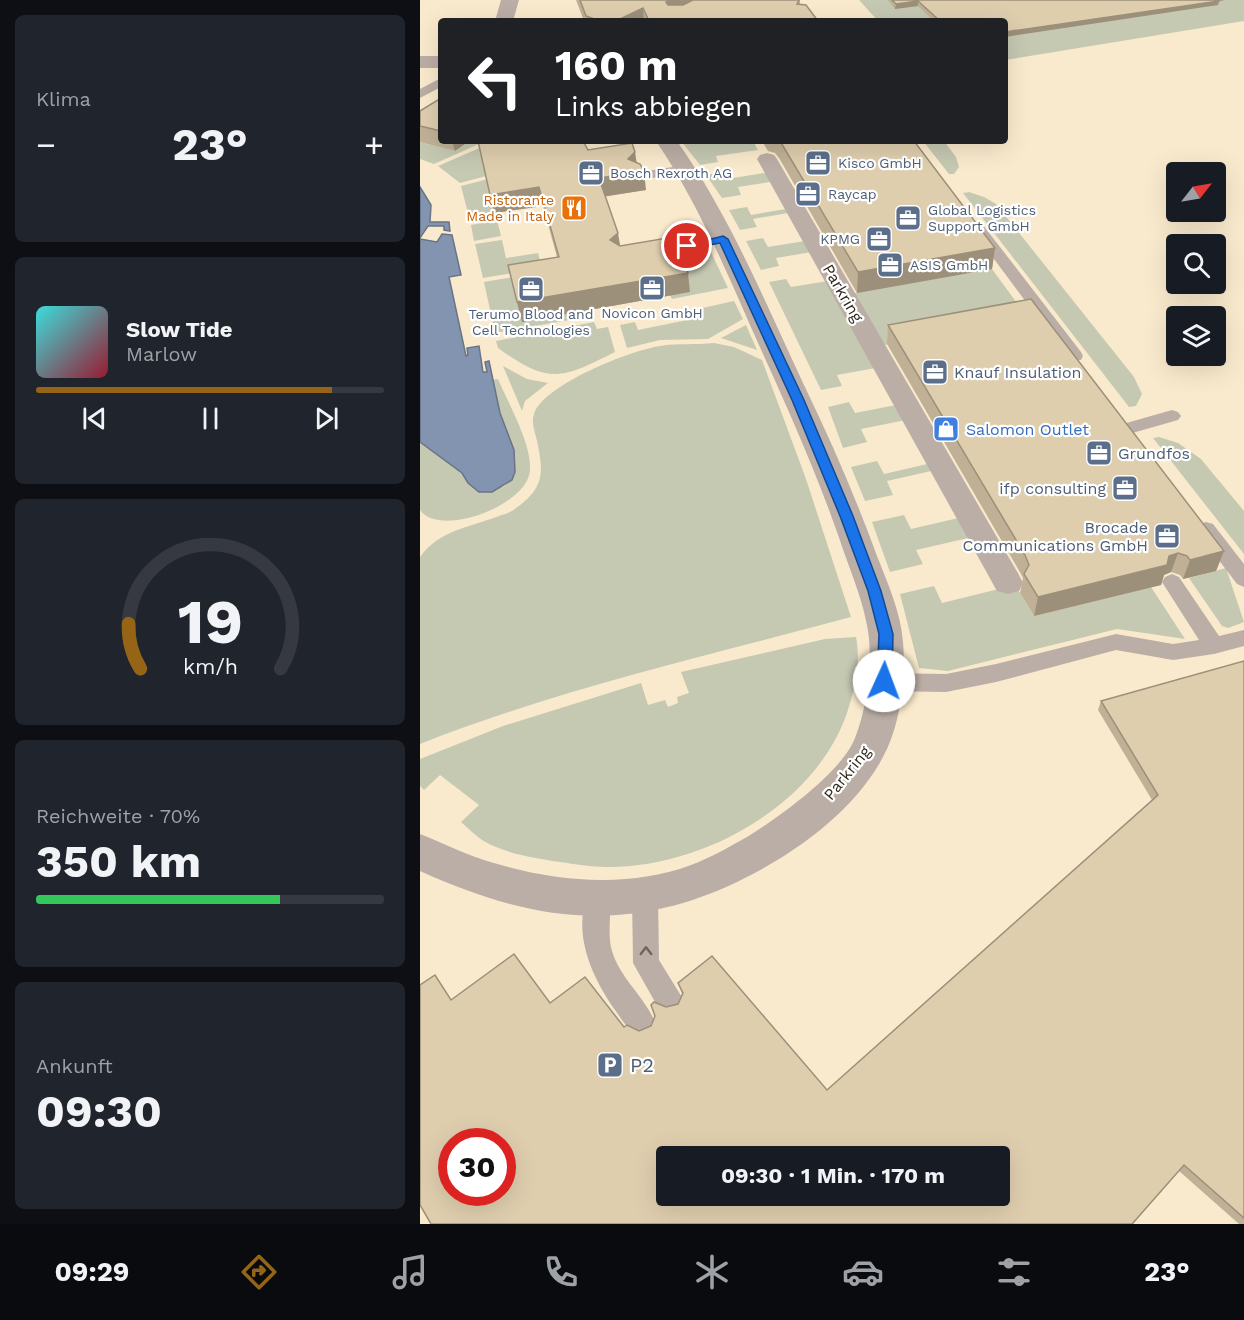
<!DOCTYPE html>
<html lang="de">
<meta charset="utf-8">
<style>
body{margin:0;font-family:"Work Sans",sans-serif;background:#20242c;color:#f1f3f6;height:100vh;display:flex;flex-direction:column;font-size:22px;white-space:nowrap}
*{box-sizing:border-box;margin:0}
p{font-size:20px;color:#9ea1a6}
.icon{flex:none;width:33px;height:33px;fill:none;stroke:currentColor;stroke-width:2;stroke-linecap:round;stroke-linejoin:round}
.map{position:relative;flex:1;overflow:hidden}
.sheet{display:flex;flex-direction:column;gap:15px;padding:15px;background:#0d0f14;width:420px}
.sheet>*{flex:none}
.top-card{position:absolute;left:18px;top:18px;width:570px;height:126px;border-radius:6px;box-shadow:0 6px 24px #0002;background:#202124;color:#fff;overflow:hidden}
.needle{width:39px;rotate:59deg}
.controls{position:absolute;left:746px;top:162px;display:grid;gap:12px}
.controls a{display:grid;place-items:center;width:60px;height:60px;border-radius:6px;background:#171b24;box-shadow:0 6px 24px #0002;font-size:30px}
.speed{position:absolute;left:18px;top:1128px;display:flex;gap:12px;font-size:30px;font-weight:700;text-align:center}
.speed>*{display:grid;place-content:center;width:78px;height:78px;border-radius:50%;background:#171b24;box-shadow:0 6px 24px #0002;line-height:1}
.speed .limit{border:9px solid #d22;background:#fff;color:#111}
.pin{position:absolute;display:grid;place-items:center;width:51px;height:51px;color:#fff;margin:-26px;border:3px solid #fff;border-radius:50%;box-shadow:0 2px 6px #0007}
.me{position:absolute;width:66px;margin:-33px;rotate:2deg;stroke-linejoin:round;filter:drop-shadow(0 0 4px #0008)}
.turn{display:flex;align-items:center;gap:21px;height:126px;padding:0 18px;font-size:27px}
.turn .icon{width:78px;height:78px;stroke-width:2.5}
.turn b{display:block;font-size:42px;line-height:51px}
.big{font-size:45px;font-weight:700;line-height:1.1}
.sheet .widget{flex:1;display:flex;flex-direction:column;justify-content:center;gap:9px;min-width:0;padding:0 21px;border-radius:9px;background:#20242c}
.sheet .dial{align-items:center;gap:0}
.dial svg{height:156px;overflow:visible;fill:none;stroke:#363941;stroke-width:7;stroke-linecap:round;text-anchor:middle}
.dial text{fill:#f1f3f6;stroke:none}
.song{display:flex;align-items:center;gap:18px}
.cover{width:72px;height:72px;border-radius:9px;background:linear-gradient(135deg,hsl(180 70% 55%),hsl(350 70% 35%))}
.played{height:6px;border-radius:3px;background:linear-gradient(90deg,#956515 85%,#363941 85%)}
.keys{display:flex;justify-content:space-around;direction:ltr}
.heat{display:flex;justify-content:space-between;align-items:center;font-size:33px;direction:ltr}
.charge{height:9px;border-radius:4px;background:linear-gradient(90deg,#34c759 70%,#363941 0)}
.trip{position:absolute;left:236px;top:1146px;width:354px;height:60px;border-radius:6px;background:#171b24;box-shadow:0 6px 24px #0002;font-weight:700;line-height:60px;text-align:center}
.dock{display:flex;height:96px;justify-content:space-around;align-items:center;background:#090b0e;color:#9ea1a6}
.dock .icon{width:42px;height:42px}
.dock .current{color:#956515}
.dock b{font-size:27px;color:#f1f3f6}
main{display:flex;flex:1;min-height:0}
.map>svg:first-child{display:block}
</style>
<main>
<section class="sheet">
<div class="widget"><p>Klima</p>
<div class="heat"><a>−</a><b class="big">23°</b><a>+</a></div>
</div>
<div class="widget">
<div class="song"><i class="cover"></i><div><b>Slow Tide</b><p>Marlow</p></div></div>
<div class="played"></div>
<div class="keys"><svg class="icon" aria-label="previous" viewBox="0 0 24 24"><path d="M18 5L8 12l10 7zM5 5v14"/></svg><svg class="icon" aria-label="pause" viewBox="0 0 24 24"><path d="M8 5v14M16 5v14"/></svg><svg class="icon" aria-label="next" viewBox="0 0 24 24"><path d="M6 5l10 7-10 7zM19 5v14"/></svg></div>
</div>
<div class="widget dial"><svg viewBox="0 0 100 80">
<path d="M14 69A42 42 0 1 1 86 69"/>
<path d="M14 69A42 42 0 0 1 8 46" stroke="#956515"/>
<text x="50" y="56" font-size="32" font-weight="700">19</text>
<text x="50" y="72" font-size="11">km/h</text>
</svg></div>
<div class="widget"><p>Reichweite · 70%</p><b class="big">350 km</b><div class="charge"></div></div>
<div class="widget"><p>Ankunft</p><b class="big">09:30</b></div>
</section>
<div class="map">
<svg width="824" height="1224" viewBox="0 0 824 1224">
<rect width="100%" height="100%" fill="#faeacd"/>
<g fill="#c5c9b2">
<path d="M 439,0 L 824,0 L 824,21 L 585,60 L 585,21 L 458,21 Z"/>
<path d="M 49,141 L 59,144 L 14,164 L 0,159 L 0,142 L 35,151 Z"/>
<path d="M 261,141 L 333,141 L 338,150 L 296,156 L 298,162 L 280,165 Z"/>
<path d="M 503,141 L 524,141 L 536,157 L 539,167 L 534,174 L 529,174 Z"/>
<path d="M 64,146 L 93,169 L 40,183 L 18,166 Z"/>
<path d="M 95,172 L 74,213 L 76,217 L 50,221 L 41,186 Z"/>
<path d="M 303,172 L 307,179 L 351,172 L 356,181 L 318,187 L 321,195 L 302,198 L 286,175 Z"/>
<path d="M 549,192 L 564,197 L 576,204 L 714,377 L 722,394 L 716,406 L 709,407 L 543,193 Z"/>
<path d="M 327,207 L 331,215 L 372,208 L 374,212 L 333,219 L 337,227 L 320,230 L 309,210 Z"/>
<path d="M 77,220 L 81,236 L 54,241 L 51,225 Z"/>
<path d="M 343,238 L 348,247 L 391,240 L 398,251 L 356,258 L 359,266 L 341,270 L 326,241 Z"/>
<path d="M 82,240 L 86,258 L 118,253 L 122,268 L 63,278 L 55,244 Z"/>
<path d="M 290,250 L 308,288 L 252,299 L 250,295 L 270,292 L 255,256 Z"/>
<path d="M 572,269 L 608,318 L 459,346 L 429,294 Z"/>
<path d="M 123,272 L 170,310 L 172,316 L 75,333 L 64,282 Z"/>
<path d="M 366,279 L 371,287 L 414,280 L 461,367 L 417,375 L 422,386 L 401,390 L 349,282 Z"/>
<path d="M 314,301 L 323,319 L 288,339 L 240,340 L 207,348 L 200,325 L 215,322 L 218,330 L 282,317 L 278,309 Z"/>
<path d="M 174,322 L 177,329 L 188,327 L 195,352 C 141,379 129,385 78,348 L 76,341 Z"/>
<path d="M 326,325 L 337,350 L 301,338 Z"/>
<path d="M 294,343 L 314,347 L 342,360 L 386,479 L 431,617 C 287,656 139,689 0,744 L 0,557 C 19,530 51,527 79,516 C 85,514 92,512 96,508 C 124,488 124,473 117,441 C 115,432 111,423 114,414 C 123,385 211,350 240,346 C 257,343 276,345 294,343 Z"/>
<path d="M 83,366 L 107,379 L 128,383 L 105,401 L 102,411 Z"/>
<path d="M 78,379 C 88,403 112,444 110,470 C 108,506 19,538 0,510 L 0,443 L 42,473 L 48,483 L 83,487 L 92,480 L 95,472 L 72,380 Z"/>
<path d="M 429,402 L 435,413 L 481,404 L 491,419 L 441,429 L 447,442 L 423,448 L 408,407 Z"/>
<path d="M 739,437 L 758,443 L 781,459 L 824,511 L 824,554 L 733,438 Z"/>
<path d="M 457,461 L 464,474 L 516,462 L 520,469 L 467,481 L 473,495 L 445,501 L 431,467 Z"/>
<path d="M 484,515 L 491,529 L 547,516 L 557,536 L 496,550 L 503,564 L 470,572 L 452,522 Z"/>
<path d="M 806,568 L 824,622 L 808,628 L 802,626 L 769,578 Z"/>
<path d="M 595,585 L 614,616 L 731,587 L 765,639 L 697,629 L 528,671 L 499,668 L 480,594 L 514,586 L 522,603 Z"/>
<path d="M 436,637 C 441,663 435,688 427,713 C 395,806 282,868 186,867 C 171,867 155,864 140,862 C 115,858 85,854 62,840 C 55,835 48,828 41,822 L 59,805 L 20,775 L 4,790 L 0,786 L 0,759 L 83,726 L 221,683 L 228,705 L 245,700 L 248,707 L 258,703 L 257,697 L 269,693 L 261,672 L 405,639 Z"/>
</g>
<g fill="#8294b0" stroke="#697484" stroke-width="1.5">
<path d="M 0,187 L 11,205 L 10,222 L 29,222 L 30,231 L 24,230 L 24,226 L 8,226 L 0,238 Z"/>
<path d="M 22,234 L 32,235 L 41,275 L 29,277 L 46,356 L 48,355 L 47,348 L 59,346 L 63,372 L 67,372 L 65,362 L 69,361 L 80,413 L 94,450 L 95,472 L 92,480 L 72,492 L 59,492 L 48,483 L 42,473 L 0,442 L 0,239 L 17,242 Z"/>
</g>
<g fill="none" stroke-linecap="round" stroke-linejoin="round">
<g fill="#bbaea6" fill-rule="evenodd">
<path d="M 21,78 L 21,87 L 0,98 L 0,89 Z"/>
<path d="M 266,165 L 273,169 L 271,172 L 220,180 L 213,176 L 220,172 Z"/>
<path d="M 558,224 L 563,225 L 661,352 L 663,356 L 661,360 L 649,360 L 551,228 Z"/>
<path d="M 303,235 L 310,239 L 308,242 L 231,258 L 223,253 L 231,248 Z"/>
<path d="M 752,410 L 758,412 L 761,416 L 758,420 L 709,434 L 703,432 L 700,428 L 703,424 Z"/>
<path d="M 786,522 L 793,524 L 824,564 L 824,587 L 817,584 L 779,534 L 776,529 L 779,524 Z"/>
<path d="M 752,574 L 759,577 L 799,636 L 824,630 L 824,646 L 794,654 L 753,660 L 696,650 L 576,682 L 526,692 L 464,691 L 456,688 L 453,682 L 456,676 L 464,673 L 526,674 L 576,664 L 696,634 L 753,644 L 779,640 L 742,582 L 745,577 Z"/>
<path d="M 225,885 L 234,889 L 238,897 L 239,960 L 263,999 L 259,1009 L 249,1012 L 239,1009 L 213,963 L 212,897 L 216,889 Z"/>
<path d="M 178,888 L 187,892 C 194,906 186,931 192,951 C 200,978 224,996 235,1022 L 231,1032 L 221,1036 C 208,1031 203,1021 195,1010 C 172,977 151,932 169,892 Z"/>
</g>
<path fill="#bbaea6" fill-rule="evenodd" d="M 347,153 L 354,155 L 357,159 L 599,575 L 603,583 L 599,591 L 588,594 L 577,591 L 337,159 L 340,155 Z"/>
<g fill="#bbaea6" fill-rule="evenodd">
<path d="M 81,0 L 99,0 L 93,21 L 75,21 Z"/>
<rect x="0" y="56" width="21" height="12"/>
<path d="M 236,141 L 257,141 C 310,216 345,302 384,385 C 411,441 436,498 457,556 C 468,584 481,613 483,642 C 486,675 481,719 467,749 C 439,809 375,854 317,882 C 206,935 110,921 0,871 L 0,834 C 25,844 49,856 74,863 C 136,882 210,888 271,865 C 290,858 309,847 327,837 C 358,818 422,772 435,738 C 447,707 453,664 448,631 C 444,605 434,580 425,555 C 402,486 373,420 343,354 C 310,281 281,207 236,141 Z"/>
</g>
</g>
<g fill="#c0b196">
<path d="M 156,0 L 380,0 L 380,4 L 398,21 L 164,21 Z"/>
<path d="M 468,0 L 805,0 L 799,1 L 798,5 L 585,21 L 514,21 L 498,6 L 475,9 Z"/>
<path d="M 21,98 L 21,141 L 49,141 L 35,151 L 0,142 L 0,111 Z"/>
<path d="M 342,141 L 494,141 L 575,248 L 572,269 L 437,293 L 359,158 L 355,153 L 348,151 Z"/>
<path d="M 168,150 L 217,162 L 226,190 L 185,196 L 200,246 L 270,292 L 102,322 L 88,265 L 137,257 L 123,206 L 74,213 Z"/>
<path d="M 468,325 L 804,551 L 796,571 L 763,579 L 760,575 L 751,572 L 744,575 L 741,585 L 614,616 L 600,593 L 603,578 L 601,574 L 467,344 Z"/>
<path d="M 824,661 L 824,1224 L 819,1224 L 759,1171 L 713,1224 L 31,1000 L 130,1003 L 219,1031 L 231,1026 L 235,1017 L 231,1005 L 246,1007 L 258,1004 L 262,994 L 258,983 L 407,1090 L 732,800 L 678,710 L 681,701 Z"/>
</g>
<g fill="#9c907a">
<path d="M 250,0 L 292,0 L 248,21 L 246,2 Z"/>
<path d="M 794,0 L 805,0 L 799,1 L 798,5 L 585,37 L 585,32 Z"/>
<path d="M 498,1 L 498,6 L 475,9 L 476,4 Z"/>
<path d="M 223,8 L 224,21 L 196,21 Z"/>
<path d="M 32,141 L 49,141 L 35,151 Z"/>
<path d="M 215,152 L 218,171 L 224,171 L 226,190 L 182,197 L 179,178 L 208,159 Z"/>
<path d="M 119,187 L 123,206 L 74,213 L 70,195 Z"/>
<path d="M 198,233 L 201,251 L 190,240 Z"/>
<path d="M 575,248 L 572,269 L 437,293 L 438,272 Z"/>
<path d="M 268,273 L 270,292 L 102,322 L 97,302 Z"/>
<path d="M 804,551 L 796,571 L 763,579 L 770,560 Z"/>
<path d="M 758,553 L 751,572 L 744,575 L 741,585 L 614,616 L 618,597 L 749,556 Z"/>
</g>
<g fill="#dfceae" stroke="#9c907a" stroke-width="1.5" fill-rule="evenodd">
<path d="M 160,0 L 250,0 L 246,2 L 248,5 L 263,5 L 273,0 L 379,0 L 377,4 L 386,5 L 398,21 L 229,21 L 223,8 L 196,21 L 180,21 L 166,16 Z"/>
<path d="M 472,0 L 798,0 L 799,1 L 585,32 L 585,21 L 520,21 L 498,1 L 476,4 Z"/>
<path d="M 21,98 L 21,131 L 0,126 L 0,111 Z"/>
<path d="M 58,141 L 163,141 L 168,150 L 212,143 L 215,152 L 208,159 L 220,164 L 224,171 L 179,178 L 198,233 L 190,240 L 200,246 L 253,237 L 268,273 L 97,302 L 88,265 L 139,257 L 119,187 L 70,195 Z"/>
<path d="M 360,141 L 494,141 L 575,248 L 438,272 Z"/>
<path d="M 611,299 L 804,551 L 770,560 L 767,556 L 758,553 L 749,556 L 747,565 L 618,597 L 604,574 L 609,565 L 605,555 L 468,325 Z"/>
<path d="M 824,661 L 824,1218 L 764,1165 L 712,1224 L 11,1224 L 0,1205 L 0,985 L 15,975 L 31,1000 L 94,954 L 130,1003 L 165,977 L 204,1027 L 207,1025 L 219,1031 L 231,1026 L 235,1016 L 231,1005 L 234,1002 L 246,1007 L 258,1004 L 263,993 L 258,983 L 292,956 L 407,1090 L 738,795 L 681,701 ZM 32,1142 L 82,1142 L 82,1192 L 32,1192 ZM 246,1156 L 579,1156 L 579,1196 L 246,1196 Z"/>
</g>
<defs><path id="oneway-chevron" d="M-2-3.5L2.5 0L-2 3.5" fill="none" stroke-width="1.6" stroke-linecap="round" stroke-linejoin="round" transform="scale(1.5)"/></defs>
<use stroke="#6f655c" href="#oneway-chevron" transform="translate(226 951) rotate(-90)"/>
<path fill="#1a73e8" stroke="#114b97" stroke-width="1.5" d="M 303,236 L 308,239 L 384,400 L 433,516 L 461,591 L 473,634 L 472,681 L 469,685 L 459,685 L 457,681 L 459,634 L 448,591 L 420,516 L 372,400 L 300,243 L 267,249 L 263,246 Z"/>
<defs>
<symbol id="office-square" viewBox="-11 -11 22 22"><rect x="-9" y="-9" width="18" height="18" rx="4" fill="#5c6f8a" stroke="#fff"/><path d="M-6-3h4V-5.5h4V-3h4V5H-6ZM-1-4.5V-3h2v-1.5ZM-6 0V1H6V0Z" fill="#fff"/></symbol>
<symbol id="restaurant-square" viewBox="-11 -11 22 22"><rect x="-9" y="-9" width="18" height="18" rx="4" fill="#e8710a" stroke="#fff"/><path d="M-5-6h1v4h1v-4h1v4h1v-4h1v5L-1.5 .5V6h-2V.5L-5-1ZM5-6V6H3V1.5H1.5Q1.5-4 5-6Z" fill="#fff"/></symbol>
<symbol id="shop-square" viewBox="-11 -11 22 22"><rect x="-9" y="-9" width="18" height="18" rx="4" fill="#3f7fe0" stroke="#fff"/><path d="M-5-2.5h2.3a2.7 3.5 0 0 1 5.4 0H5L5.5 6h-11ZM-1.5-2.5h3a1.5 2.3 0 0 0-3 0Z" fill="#fff"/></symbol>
<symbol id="parking-square" viewBox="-11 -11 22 22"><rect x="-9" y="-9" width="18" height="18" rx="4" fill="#5c6f8a" stroke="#fff"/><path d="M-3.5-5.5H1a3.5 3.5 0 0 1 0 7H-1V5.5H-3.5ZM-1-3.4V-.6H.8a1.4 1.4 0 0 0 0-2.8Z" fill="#fff"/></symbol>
</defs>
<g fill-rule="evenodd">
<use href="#office-square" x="383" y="148" width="30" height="30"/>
<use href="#office-square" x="156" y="158" width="30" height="30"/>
<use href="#office-square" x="373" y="179" width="30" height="30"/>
<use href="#restaurant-square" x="139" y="193" width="30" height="30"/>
<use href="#office-square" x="473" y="203" width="30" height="30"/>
<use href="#office-square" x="444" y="224" width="30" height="30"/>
<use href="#office-square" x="455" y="250" width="30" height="30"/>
<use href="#office-square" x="217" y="273" width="30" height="30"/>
<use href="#office-square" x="96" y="274" width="30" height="30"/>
<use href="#office-square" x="500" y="357" width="30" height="30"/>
<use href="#shop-square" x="511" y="414" width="30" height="30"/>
<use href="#office-square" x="664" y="438" width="30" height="30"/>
<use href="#office-square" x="690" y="473" width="30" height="30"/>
<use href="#office-square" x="732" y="521" width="30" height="30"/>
<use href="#parking-square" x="175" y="1050" width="30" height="30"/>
</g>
<g text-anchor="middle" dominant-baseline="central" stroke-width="4.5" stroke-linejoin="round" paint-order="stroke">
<g font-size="14" fill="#4e5e75" stroke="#fff" text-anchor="start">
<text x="418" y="163">Kisco GmbH</text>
<text x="190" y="173">Bosch Rexroth AG</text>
<text x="408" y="194">Raycap</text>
<text x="508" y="210">Global Logistics<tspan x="508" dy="16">Support GmbH</tspan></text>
<text x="440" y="239" text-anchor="end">KPMG</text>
<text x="490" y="265">ASIS GmbH</text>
<text x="232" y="313" text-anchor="middle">Novicon GmbH</text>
<text x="111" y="314" text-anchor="middle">Terumo Blood and<tspan x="111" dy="16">Cell Technologies</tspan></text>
</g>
<g font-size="14" fill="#c56008" stroke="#fff" text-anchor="end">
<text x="134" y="200">Ristorante<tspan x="134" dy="16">Made in Italy</tspan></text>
</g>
<g font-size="16" fill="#302a1f" stroke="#fff">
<text transform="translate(423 293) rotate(60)">Parkring</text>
<text transform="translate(427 773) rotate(-51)">Parkring</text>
</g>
<g font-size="16" fill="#4e5e75" stroke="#fff" text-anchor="start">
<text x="534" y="372">Knauf Insulation</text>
<text x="698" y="453">Grundfos</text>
<text x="686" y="488" text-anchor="end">ifp consulting</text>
<text x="728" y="527" text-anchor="end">Brocade<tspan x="728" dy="18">Communications GmbH</tspan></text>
</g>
<g font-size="16" fill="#366cbe" stroke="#fff" text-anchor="start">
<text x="546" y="429">Salomon Outlet</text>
</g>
<g font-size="20" fill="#4e5e75" stroke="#fff" text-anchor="start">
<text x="210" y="1065">P2</text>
</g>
</g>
</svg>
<div class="controls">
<a><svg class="needle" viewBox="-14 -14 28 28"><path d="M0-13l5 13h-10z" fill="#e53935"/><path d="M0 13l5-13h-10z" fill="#9ea1a6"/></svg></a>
<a><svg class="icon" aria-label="search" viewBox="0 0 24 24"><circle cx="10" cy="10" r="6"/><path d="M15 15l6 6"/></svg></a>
<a><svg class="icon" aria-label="layers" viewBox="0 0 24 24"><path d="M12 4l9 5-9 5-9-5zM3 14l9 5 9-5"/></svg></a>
</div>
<div class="speed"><div class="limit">30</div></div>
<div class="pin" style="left:267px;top:246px;background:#d93025"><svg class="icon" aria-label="arrive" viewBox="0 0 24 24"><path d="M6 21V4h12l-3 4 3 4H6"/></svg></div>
<svg class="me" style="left:464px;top:681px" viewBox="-20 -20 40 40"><circle r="19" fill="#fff"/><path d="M0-13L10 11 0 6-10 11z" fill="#1a73e8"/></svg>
<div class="trip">09:30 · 1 Min. · 170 m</div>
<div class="top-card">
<div class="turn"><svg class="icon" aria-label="left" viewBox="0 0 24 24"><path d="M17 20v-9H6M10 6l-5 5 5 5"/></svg><div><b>160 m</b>Links abbiegen</div></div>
</div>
</div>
</main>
<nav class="dock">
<b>09:29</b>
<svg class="icon current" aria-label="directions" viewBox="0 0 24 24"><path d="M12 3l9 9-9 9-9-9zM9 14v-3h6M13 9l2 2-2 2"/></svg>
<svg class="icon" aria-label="music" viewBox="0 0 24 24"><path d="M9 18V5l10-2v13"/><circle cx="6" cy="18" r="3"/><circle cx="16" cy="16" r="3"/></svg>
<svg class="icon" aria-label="phone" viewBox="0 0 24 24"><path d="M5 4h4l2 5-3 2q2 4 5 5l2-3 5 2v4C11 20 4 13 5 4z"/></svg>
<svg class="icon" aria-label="climate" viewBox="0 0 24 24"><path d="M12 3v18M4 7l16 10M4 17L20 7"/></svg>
<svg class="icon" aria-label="car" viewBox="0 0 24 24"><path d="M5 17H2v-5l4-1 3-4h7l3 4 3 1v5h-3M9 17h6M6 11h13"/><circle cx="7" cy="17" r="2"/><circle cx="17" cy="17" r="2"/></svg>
<svg class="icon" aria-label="filters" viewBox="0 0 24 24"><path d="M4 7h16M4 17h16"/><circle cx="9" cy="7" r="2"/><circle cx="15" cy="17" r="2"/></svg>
<b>23°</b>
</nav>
